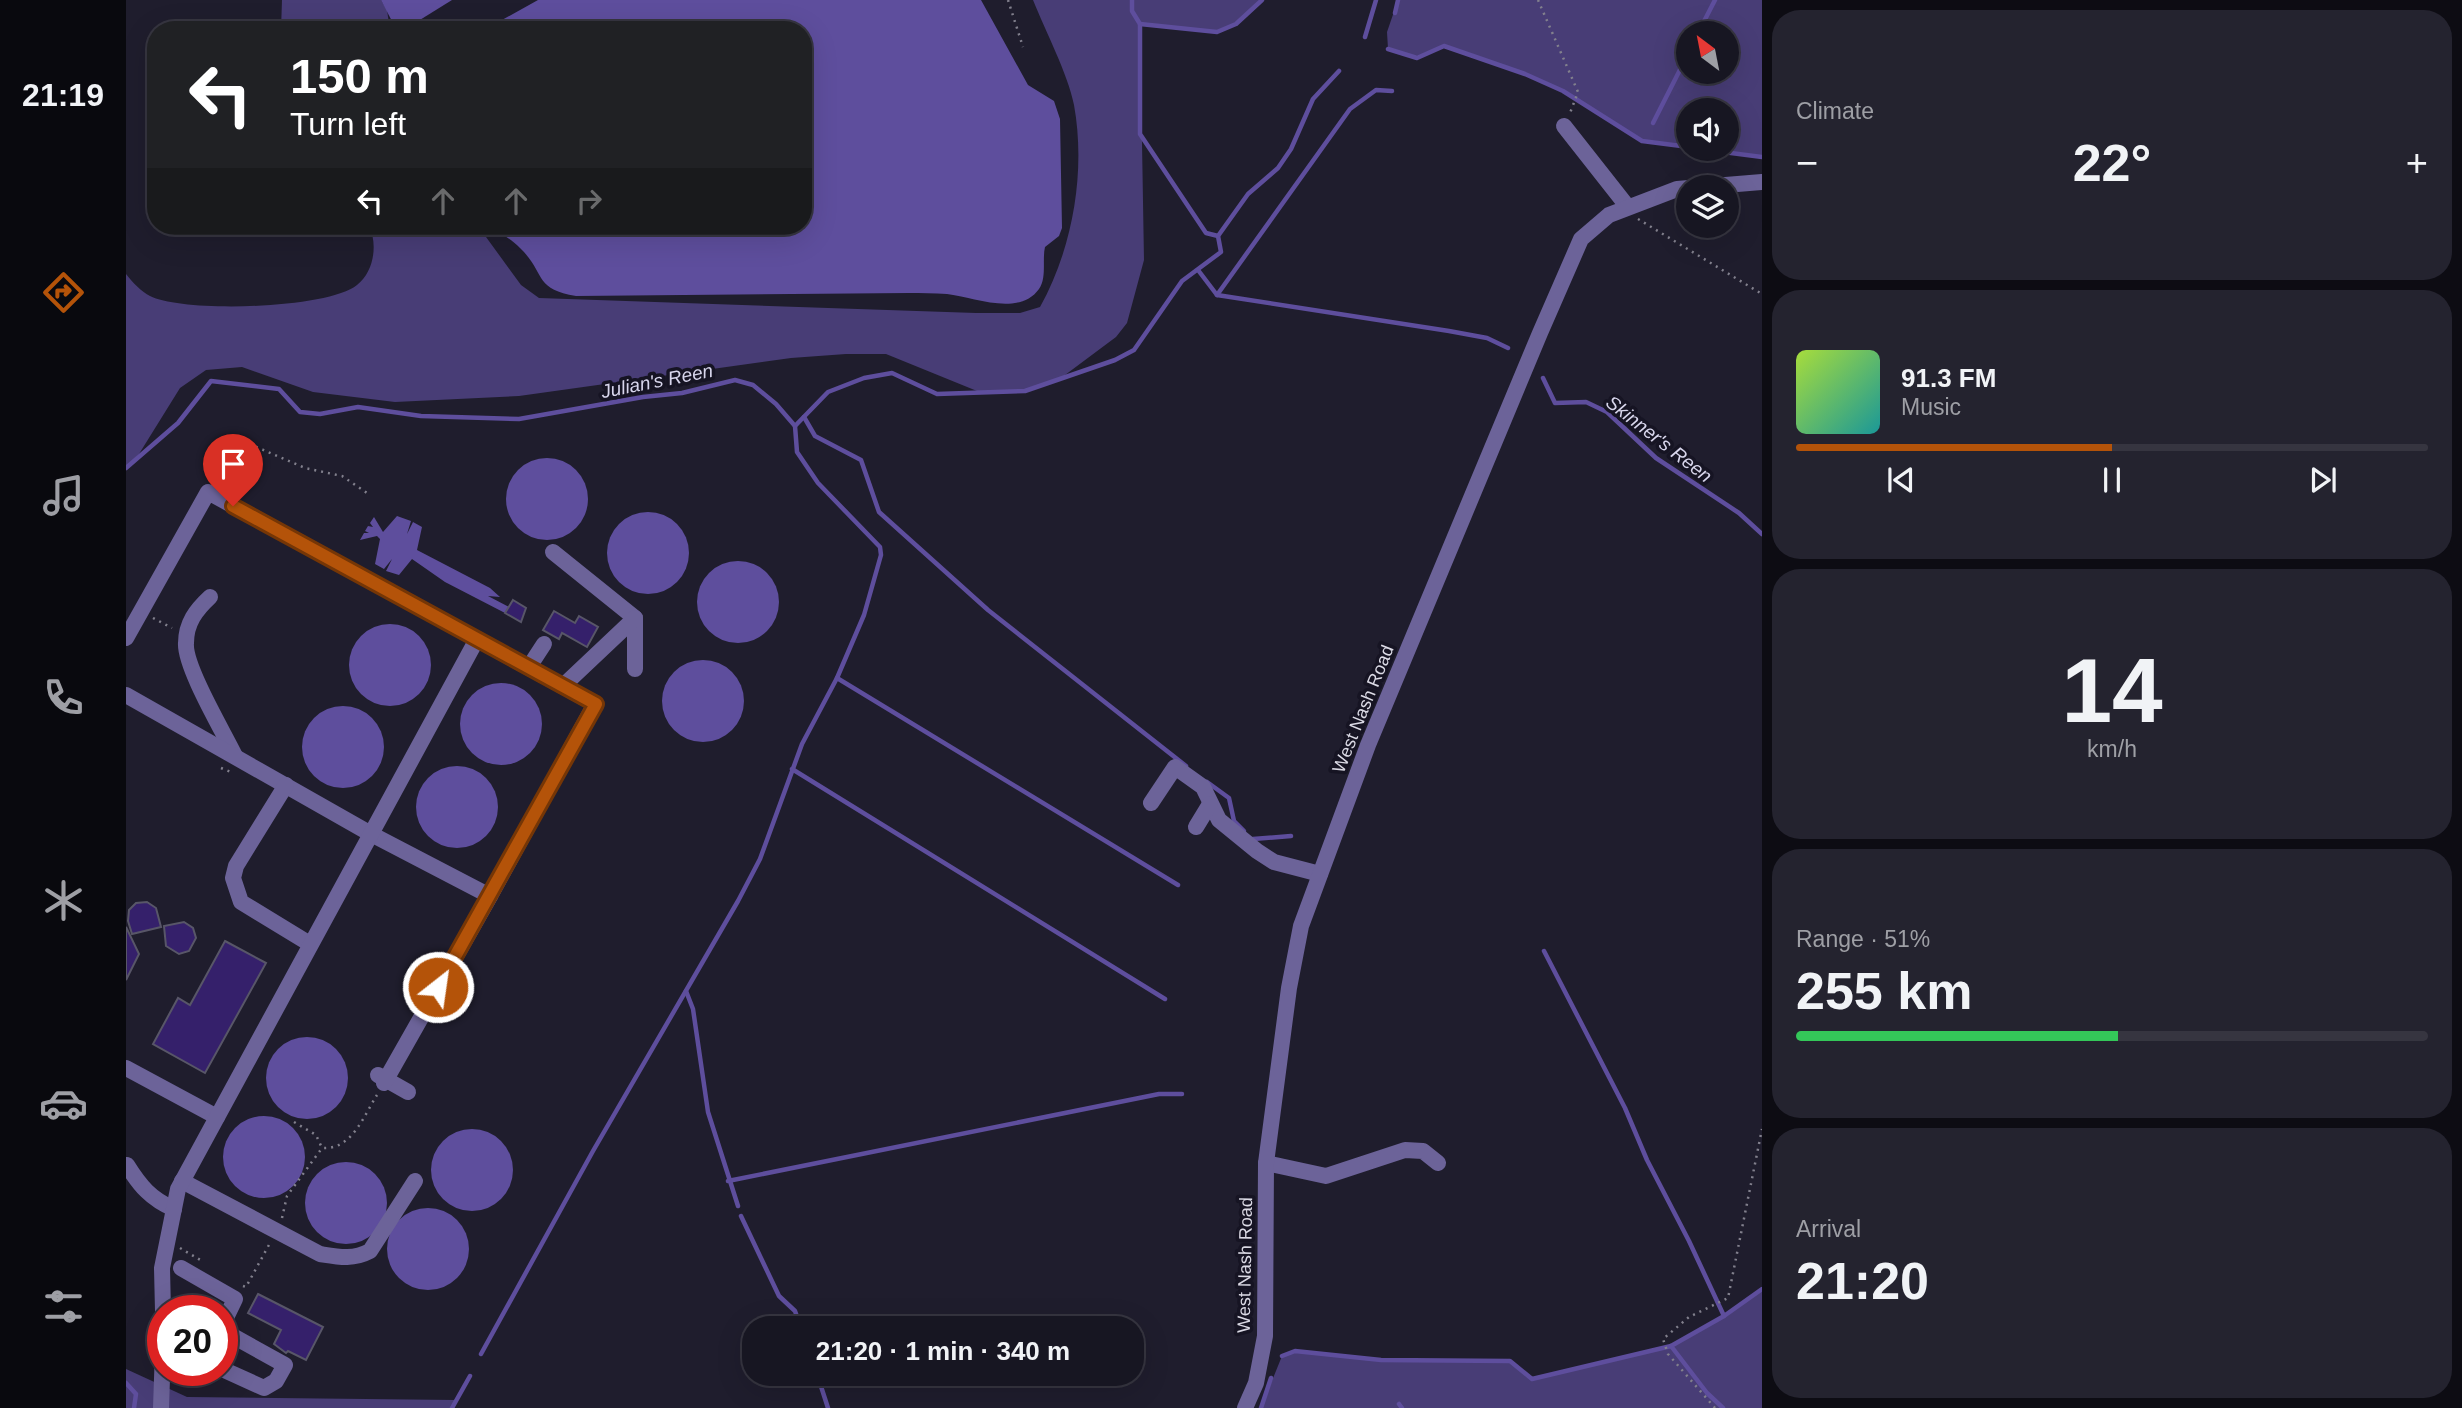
<!DOCTYPE html>
<meta charset="utf-8">
<style>
body{margin:0;font-family:Arial,sans-serif;background:#24232f;color:#f1f3f6;height:100vh;display:flex;flex-direction:column;font-size:26px;white-space:nowrap}
*{box-sizing:border-box;margin:0}
p{font-size:23px;color:#9e9fa5}
.icon{flex:none;width:38px;height:38px;fill:none;stroke:currentColor;stroke-width:2;stroke-linecap:round;stroke-linejoin:round}
.map{position:relative;flex:1;overflow:hidden}
.side{display:flex;flex-direction:column;gap:10px;padding:10px;background:#0d0c13;width:700px}
.side>*{flex:none}
.hud{position:absolute;left:21px;top:21px;width:665px;height:214px;border-radius:28px;box-shadow:0 7px 28px #0002,0 0 0 2px #363540;background:#202124;color:#fff;overflow:hidden}
.needle{width:46px;rotate:328deg}
.fabs{position:absolute;left:1550px;top:21px;display:grid;gap:14px}
.fabs a{display:grid;place-items:center;width:63px;height:63px;border-radius:50%;background:#171622;box-shadow:0 7px 28px #0002,0 0 0 2px #363540;font-size:35px}
.speed{position:absolute;left:21px;top:1295px;display:flex;gap:14px;font-size:35px;font-weight:700;text-align:center}
.speed>*{display:grid;place-content:center;width:91px;height:91px;border-radius:50%;background:#171622;box-shadow:0 7px 28px #0002,0 0 0 2px #363540;line-height:1}
.speed .limit{border:10px solid #d22;background:#fff;color:#111}
.pin{position:absolute;display:grid;place-items:center;width:60px;height:60px;color:#fff;margin:-72px -30px;border-radius:50% 50% 50% 0;rotate:-45deg;box-shadow:0 0 7px #0007}
.pin .icon{rotate:45deg}
.me{position:absolute;width:77px;margin:-38px;rotate:30deg;stroke-linejoin:round;filter:drop-shadow(0 0 5px #0008)}
.turn{display:flex;align-items:center;gap:24px;height:147px;padding:0 28px;font-size:32px}
.turn .icon{width:91px;height:91px;stroke-width:2.5}
.turn b{display:block;font-size:49px;line-height:60px}
.lanes{display:flex;align-items:center;height:66px;padding:0 28px;background:#0003;justify-content:center;gap:35px;direction:ltr}
.lanes .off{opacity:.35}
.big{font-size:52px;font-weight:700;line-height:1.1}
.side .tile{flex:1;display:flex;flex-direction:column;justify-content:center;gap:10px;min-width:0;padding:0 24px;border-radius:28px;background:#24232f}
.side .dial{align-items:center;gap:0}
.dial b{font-size:91px;line-height:1}
.song{display:flex;align-items:center;gap:21px}
.cover{width:84px;height:84px;border-radius:10px;background:linear-gradient(135deg,hsl(80 70% 55%),hsl(180 70% 35%))}
.played{height:7px;border-radius:4px;background:linear-gradient(90deg,#b45309 50%,#363540 50%)}
.keys{display:flex;justify-content:space-around;direction:ltr}
.heat{display:flex;justify-content:space-between;align-items:center;font-size:38px;direction:ltr}
.charge{height:10px;border-radius:5px;background:linear-gradient(90deg,#34c759 51%,#363540 0)}
.trip{position:absolute;left:616px;top:1316px;width:402px;height:70px;border-radius:28px;background:#171622;box-shadow:0 7px 28px #0002,0 0 0 2px #363540;font-weight:700;line-height:70px;text-align:center}
main{display:flex;flex:1;min-height:0}
.menu{display:flex;flex-direction:column;width:126px;justify-content:space-around;align-items:center;background:#09090e;color:#9e9fa5}
.menu .icon{width:49px;height:49px}
.menu .current{color:#b45309}
.menu b{font-size:32px;color:#f1f3f6}
.map>svg:first-child{display:block}
</style>
<main>
<nav class="menu">
<b>21:19</b>
<svg class="icon current" aria-label="directions" viewBox="0 0 24 24"><path d="M12 3l9 9-9 9-9-9zM9 14v-3h6M13 9l2 2-2 2"/></svg>
<svg class="icon" aria-label="music" viewBox="0 0 24 24"><path d="M9 18V5l10-2v13"/><circle cx="6" cy="18" r="3"/><circle cx="16" cy="16" r="3"/></svg>
<svg class="icon" aria-label="phone" viewBox="0 0 24 24"><path d="M5 4h4l2 5-3 2q2 4 5 5l2-3 5 2v4C11 20 4 13 5 4z"/></svg>
<svg class="icon" aria-label="climate" viewBox="0 0 24 24"><path d="M12 3v18M4 7l16 10M4 17L20 7"/></svg>
<svg class="icon" aria-label="car" viewBox="0 0 24 24"><path d="M5 17H2v-5l4-1 3-4h7l3 4 3 1v5h-3M9 17h6M6 11h13"/><circle cx="7" cy="17" r="2"/><circle cx="17" cy="17" r="2"/></svg>
<svg class="icon" aria-label="filters" viewBox="0 0 24 24"><path d="M4 7h16M4 17h16"/><circle cx="9" cy="7" r="2"/><circle cx="15" cy="17" r="2"/></svg>
</nav>
<div class="map">
<svg width="1636" height="1408" viewBox="0 0 1636 1408">
<rect width="100%" height="100%" fill="#1f1d2d"/>
<g fill="#483d76" fill-rule="evenodd">
<path d="M 156,0 L 255,0 L 261,10 L 264,30 L 155,30 Z"/>
<path d="M 907,0 L 1136,0 L 1110,24 L 1091,32 L 1014,24 L 1018,260 L 1001,323 L 990,337 L 935,378 L 899,391 L 851,391 L 760,354 L 720,354 L 665,358 L 393,396 L 269,402 L 187,392 L 116,367 L 80,370 L 54,388 L 13,454 L 0,468 L 0,274 C 6,282 16,292 24,296 C 57,313 202,309 231,285 C 248,272 252,244 243,226 L 352,226 L 395,285 L 413,298 L 850,313 L 894,313 L 914,307 C 947,248 960,171 948,105 C 942,74 919,30 907,0 Z"/>
<path d="M 1272,0 L 1636,0 L 1636,157 L 1574,149 L 1601,149 L 1601,110 L 1563,110 L 1563,147 L 1516,141 L 1437,91 L 1399,74 L 1318,47 C 1297,58 1284,59 1262,49 L 1261,32 ZM 1563,33 L 1601,33 L 1601,72 L 1563,72 Z"/>
<path d="M 1636,1289 L 1636,1408 L 1135,1408 L 1156,1356 L 1169,1351 L 1255,1360 L 1384,1361 L 1406,1379 L 1545,1346 L 1598,1316 Z"/>
<path d="M 0,1369 L 61,1397 L 330,1400 L 328,1408 L 0,1408 Z"/>
</g>
<g fill="#5e4e9d">
<path d="M 255,0 L 326,0 L 289,23 L 269,27 Z"/>
<path d="M 412,0 L 855,0 L 902,85 L 928,101 L 934,119 L 936,228 L 933,236 L 919,247 C 916,260 921,278 913,289 C 893,317 847,297 821,294 C 808,293 795,293 783,293 L 450,296 C 407,289 420,273 394,248 C 385,239 373,232 362,226 L 677,226 L 677,30 L 358,30 Z"/>
<circle cx="421" cy="499" r="41"/>
<circle cx="522" cy="553" r="41"/>
<path d="M 271,516 L 285,521 L 281,534 L 287,522 L 296,527 L 291,550 L 364,588 L 374,597 L 362,596 L 383,607 L 379,613 L 319,582 L 286,559 L 273,575 L 260,571 L 266,559 L 258,569 L 249,564 L 254,539 L 251,536 L 234,540 L 238,533 L 243,533 L 239,531 L 242,526 L 247,527 L 244,523 L 248,517 L 257,532 Z"/>
<circle cx="612" cy="602" r="41"/>
<circle cx="264" cy="665" r="41"/>
<circle cx="577" cy="701" r="41"/>
<circle cx="375" cy="724" r="41"/>
<circle cx="217" cy="747" r="41"/>
<circle cx="331" cy="807" r="41"/>
<circle cx="181" cy="1078" r="41"/>
<circle cx="138" cy="1157" r="41"/>
<circle cx="346" cy="1170" r="41"/>
<circle cx="220" cy="1203" r="41"/>
<circle cx="302" cy="1249" r="41"/>
</g>
<g fill="none" stroke-linecap="round" stroke-linejoin="round">
<g stroke="#5e4e9d" stroke-width="4.5">
<path d="M 1006,0 L 1006,11 L 1014,24 L 1014,134 L 1080,233 L 1092,236"/>
<path d="M 1269,13 L 1272,0"/>
<path d="M 1014,24 L 1091,32 L 1110,24 L 1136,0"/>
<path d="M 1572,33 L 1589,0"/>
<path d="M 1239,37 L 1250,0"/>
<path d="M 1262,49 L 1291,58 L 1318,46 L 1399,74 L 1437,91 L 1516,141 L 1563,147"/>
<path d="M 1527,123 L 1563,52"/>
<path d="M 1574,149 L 1636,157"/>
<path d="M 1072,270 L 1091,295 L 1323,331 L 1361,338 L 1382,348"/>
<path d="M 1091,295 L 1224,109 L 1250,90 L 1266,91"/>
<path d="M 1417,378 L 1429,403 L 1460,402 L 1481,412 L 1530,458 L 1613,513 L 1636,534"/>
<path d="M 678,417 L 689,436 L 735,460 L 753,512 L 862,610 L 1060,766"/>
<path d="M 0,468 L 52,423 L 85,381 L 153,389 L 174,412 L 194,414 L 232,407 L 295,416 L 393,419 L 517,397 L 556,393 L 609,380 L 627,385 L 650,404 L 669,426 L 702,392 L 738,378 L 766,373 L 811,394 L 899,391 L 989,360 L 1008,350 L 1056,281 L 1095,252 L 1092,236 L 1122,194 L 1152,168 L 1165,149 L 1187,99 L 1213,71"/>
<path d="M 711,678 L 1052,885"/>
<path d="M 666,769 L 1039,999"/>
<path d="M 1081,782 L 1103,798 L 1108,821 L 1118,831"/>
<path d="M 1127,839 L 1165,836"/>
<path d="M 1418,951 L 1499,1108 L 1521,1160 L 1563,1241 L 1598,1316"/>
<path d="M 560,991 L 567,1009 L 582,1112 L 612,1206"/>
<path d="M 602,1181 L 1033,1094 L 1056,1094"/>
<path d="M 615,1216 L 653,1296 L 669,1311 L 675,1328"/>
<path d="M 1545,1346 L 1598,1316 L 1636,1289"/>
<path d="M 355,1354 L 467,1151 L 612,901 L 634,859 L 676,744 L 711,678 L 738,615 L 755,555 L 754,547 L 692,483 L 671,452 L 669,426"/>
<path d="M 1156,1356 L 1169,1351 L 1255,1360 L 1384,1361 L 1406,1379 L 1545,1346 L 1581,1393 L 1597,1408"/>
<path d="M 691,1374 L 702,1408"/>
<path d="M 0,1383 L 10,1394 L 8,1408"/>
<path d="M 1273,1404 L 1276,1408"/>
<path d="M 326,1408 L 344,1376"/>
<path d="M 1135,1408 L 1145,1378"/>
</g>
</g>
<g fill="#35206b" stroke="#585668" stroke-width="2">
<path d="M 387,600 L 400,608 L 395,622 L 379,613 Z"/>
<path d="M 428,611 L 449,623 L 453,616 L 472,627 L 461,647 L 436,633 L 433,639 L 417,630 Z"/>
<path d="M 21,902 L 30,908 L 35,927 L 6,934 L 2,921 L 3,910 L 10,903 Z"/>
<path d="M 58,922 L 67,928 L 70,938 L 63,951 L 53,954 L 40,946 L 38,926 Z"/>
<path d="M 0,927 L 13,954 L 0,980 Z"/>
<path d="M 99,941 L 140,963 L 79,1073 L 27,1044 L 52,998 L 64,1005 Z"/>
<path d="M 132,1294 L 197,1327 L 180,1360 L 162,1351 L 160,1353 L 148,1344 L 155,1330 L 122,1313 Z"/>
</g>
<g fill="none" stroke-linecap="round" stroke-linejoin="round">
<g stroke="#82808d" stroke-width="2.5" stroke-dasharray="2 5" stroke-linecap="butt">
<path d="M 882,0 L 897,47"/>
<path d="M 1412,0 L 1452,92 L 1444,113"/>
<path d="M 1512,219 L 1636,294"/>
<path d="M 87,480 L 93,464 L 119,442 L 179,468 L 216,476 L 244,495"/>
<path d="M 27,618 L 46,628"/>
<path d="M 95,768 L 107,773"/>
<path d="M 168,1122 L 190,1135 L 196,1148 C 226,1150 237,1117 251,1095"/>
<path d="M 156,1218 L 161,1196 L 196,1148"/>
<path d="M 54,1248 L 76,1261"/>
<path d="M 117,1286 L 120,1287 L 144,1243"/>
<path d="M 1589,1408 L 1542,1354 L 1537,1339 L 1563,1317 L 1602,1298 L 1636,1129"/>
</g>
<g stroke="#6c6399" stroke-width="16">
<path d="M 1438,126 L 1501,206"/>
<path d="M 427,552 L 509,618 L 509,669"/>
<path d="M 84,597 C 70,610 60,623 60,643 C 58,666 98,733 109,756"/>
<path d="M 0,638 L 82,492 L 469,704 L 364,896 L 245,834 L 0,695"/>
<path d="M 403,667 L 418,644"/>
<path d="M 437,686 L 509,618"/>
<path d="M 160,785 L 110,866 L 107,878 L 115,902 L 184,944"/>
<path d="M 1025,803 L 1049,767 L 1077,787 L 1093,820 L 1131,851 L 1148,862 L 1194,874"/>
<path d="M 1070,827 L 1084,804"/>
<path d="M 0,1068 L 91,1117"/>
<path d="M 252,1075 L 282,1092"/>
<path d="M 258,1083 L 364,896"/>
<path d="M 1140,1163 L 1200,1176 L 1279,1150 L 1297,1151 L 1312,1163"/>
<path d="M 1,1165 C 14,1186 25,1199 48,1209"/>
<path d="M 56,1181 L 194,1254 C 213,1257 227,1260 244,1251 L 289,1181"/>
<path d="M 55,1268 L 109,1299 L 96,1326"/>
<path d="M 37,1311 L 36,1268 L 52,1189 L 351,639"/>
<path d="M 96,1330 L 159,1365 L 150,1381 L 138,1388 L 96,1369"/>
<path d="M 35,1408 L 37,1349"/>
<path d="M 1119,1408 L 1130,1383 L 1139,1336 L 1140,1163 L 1163,988 L 1175,926 L 1242,745 L 1414,333 L 1455,239 L 1483,215 L 1551,189 L 1636,182"/>
</g>
</g>
<g fill="none" stroke-linecap="round" stroke-linejoin="round">
<defs>
<path id="route" d="M 107,506 L 470,704 L 312,987"/>
</defs>
<use href="#route" stroke="#753606" stroke-width="18"/>
<use href="#route" stroke="#b45309" stroke-width="12"/>
</g>
<g text-anchor="middle" dominant-baseline="central" stroke-width="7" stroke-linejoin="round" paint-order="stroke">
<g font-size="18" fill="#dbdae5" stroke="#161423">
<text transform="translate(1237 709) rotate(-68)">West Nash Road</text>
<text transform="translate(1119 1265) rotate(-89)">West Nash Road</text>
</g>
<g font-size="19" font-style="italic" fill="#d8d6ec" stroke="#161423">
<text transform="translate(531 381) rotate(-11)">Julian's Reen</text>
<text transform="translate(1533 439) rotate(38)">Skinner's Reen</text>
</g>
</g>
</svg>
<div class="fabs">
<a><svg class="needle" viewBox="-14 -14 28 28"><path d="M0-13l5 13h-10z" fill="#e53935"/><path d="M0 13l5-13h-10z" fill="#9e9fa5"/></svg></a>
<a><svg class="icon" aria-label="sound" viewBox="0 0 24 24"><path d="M4 9h4l5-4v14l-5-4H4zM17 9q2 3 0 6"/></svg></a>
<a><svg class="icon" aria-label="layers" viewBox="0 0 24 24"><path d="M12 4l9 5-9 5-9-5zM3 14l9 5 9-5"/></svg></a>
</div>
<div class="speed"><div class="limit">20</div></div>
<div class="pin" style="left:107px;top:506px;background:#d93025"><svg class="icon" aria-label="arrive" viewBox="0 0 24 24"><path d="M6 21V4h12l-3 4 3 4H6"/></svg></div>
<svg class="me" style="left:312px;top:987px" viewBox="-20 -20 40 40"><circle r="17" fill="#b45309" stroke="#fff" stroke-width="3"/><path d="M0-11L8 9 0 5-8 9z" fill="#fff"/></svg>
<div class="trip">21:20 · 1 min · 340 m</div>
<div class="hud">
<div class="turn"><svg class="icon" aria-label="left" viewBox="0 0 24 24"><path d="M17 20v-9H6M10 6l-5 5 5 5"/></svg><div><b>150 m</b>Turn left</div></div>
<div class="lanes"><svg class="icon" aria-label="left" viewBox="0 0 24 24"><path d="M17 20v-9H6M10 6l-5 5 5 5"/></svg><svg class="icon off" aria-label="ahead" viewBox="0 0 24 24"><path d="M12 20V5M6 11l6-6 6 6"/></svg><svg class="icon off" aria-label="ahead" viewBox="0 0 24 24"><path d="M12 20V5M6 11l6-6 6 6"/></svg><svg class="icon off" aria-label="right" viewBox="0 0 24 24"><path d="M7 20v-9h11M14 6l5 5-5 5"/></svg></div>
</div>
</div>
<section class="side">
<div class="tile"><p>Climate</p>
<div class="heat"><a>−</a><b class="big">22°</b><a>+</a></div>
</div>
<div class="tile">
<div class="song"><i class="cover"></i><div><b>91.3 FM</b><p>Music</p></div></div>
<div class="played"></div>
<div class="keys"><svg class="icon" aria-label="previous" viewBox="0 0 24 24"><path d="M18 5L8 12l10 7zM5 5v14"/></svg><svg class="icon" aria-label="pause" viewBox="0 0 24 24"><path d="M8 5v14M16 5v14"/></svg><svg class="icon" aria-label="next" viewBox="0 0 24 24"><path d="M6 5l10 7-10 7zM19 5v14"/></svg></div>
</div>
<div class="tile dial"><b>14</b><p>km/h</p></div>
<div class="tile"><p>Range · 51%</p><b class="big">255 km</b><div class="charge"></div></div>
<div class="tile"><p>Arrival</p><b class="big">21:20</b></div>
</section>
</main>
